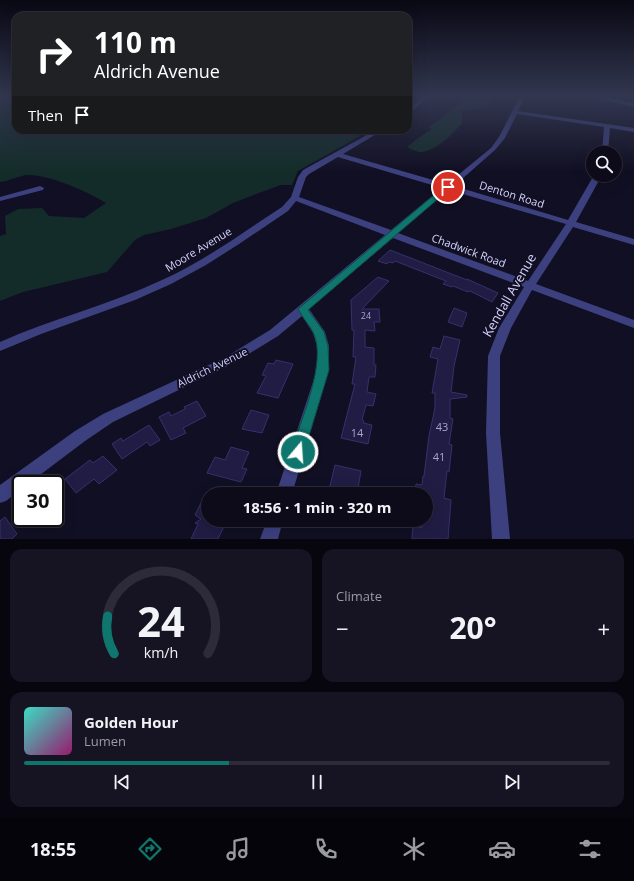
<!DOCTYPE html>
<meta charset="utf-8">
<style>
body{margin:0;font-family:"Open Sans",sans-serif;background:#161423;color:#f1f3f6;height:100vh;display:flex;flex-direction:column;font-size:15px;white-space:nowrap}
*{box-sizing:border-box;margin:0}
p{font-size:13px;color:#9a9ba2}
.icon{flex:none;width:22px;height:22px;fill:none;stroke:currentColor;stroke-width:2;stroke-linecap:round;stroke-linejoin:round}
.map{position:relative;height:539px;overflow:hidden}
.sheet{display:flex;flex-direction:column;gap:10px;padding:10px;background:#07060e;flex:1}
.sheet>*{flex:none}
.top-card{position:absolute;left:12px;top:12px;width:400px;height:122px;border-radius:12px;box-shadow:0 4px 16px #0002,0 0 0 1px #2d2b39;background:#202124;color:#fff;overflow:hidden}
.buttons{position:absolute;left:586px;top:146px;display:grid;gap:8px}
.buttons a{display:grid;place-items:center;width:36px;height:36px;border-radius:50%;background:#0d0b1a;box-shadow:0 4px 16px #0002,0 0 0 1px #2d2b39;font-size:20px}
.speed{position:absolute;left:12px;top:475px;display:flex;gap:8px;font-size:20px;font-weight:700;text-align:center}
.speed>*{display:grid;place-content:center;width:52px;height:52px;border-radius:50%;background:#0d0b1a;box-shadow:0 4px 16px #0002,0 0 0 1px #2d2b39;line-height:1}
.speed .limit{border:2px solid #111;border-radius:6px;background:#fff;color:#111}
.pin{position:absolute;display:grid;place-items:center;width:34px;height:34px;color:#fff;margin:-17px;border:2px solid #fff;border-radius:50%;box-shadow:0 1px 4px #0007}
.me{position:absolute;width:44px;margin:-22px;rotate:18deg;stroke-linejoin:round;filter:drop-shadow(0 0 3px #0008)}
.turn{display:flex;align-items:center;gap:14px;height:84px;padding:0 16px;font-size:18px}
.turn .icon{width:52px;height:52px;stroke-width:2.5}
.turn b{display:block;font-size:28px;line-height:34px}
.then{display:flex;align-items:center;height:38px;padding:0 16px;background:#0003;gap:8px;font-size:15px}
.big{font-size:30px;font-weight:700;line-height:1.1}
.sheet .widget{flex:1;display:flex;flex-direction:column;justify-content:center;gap:6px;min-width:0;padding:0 14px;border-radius:12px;background:#161423}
.sheet .dial{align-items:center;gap:0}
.dial svg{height:104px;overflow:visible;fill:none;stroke:#2d2b39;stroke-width:7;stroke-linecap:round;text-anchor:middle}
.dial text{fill:#f1f3f6;stroke:none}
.song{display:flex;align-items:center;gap:12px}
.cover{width:48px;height:48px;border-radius:6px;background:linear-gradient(135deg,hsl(170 70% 55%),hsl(320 70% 35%))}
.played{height:4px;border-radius:2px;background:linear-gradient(90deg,#0f766e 35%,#2d2b39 35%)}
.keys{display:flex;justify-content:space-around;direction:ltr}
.heat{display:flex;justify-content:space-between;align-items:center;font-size:22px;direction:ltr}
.sheet .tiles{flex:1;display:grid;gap:10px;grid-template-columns:1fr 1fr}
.widget:last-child{grid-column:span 2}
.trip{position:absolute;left:201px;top:487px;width:232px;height:40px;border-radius:20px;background:#0d0b1a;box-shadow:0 4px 16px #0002,0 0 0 1px #2d2b39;font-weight:700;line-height:40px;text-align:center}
.tab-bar{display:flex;height:64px;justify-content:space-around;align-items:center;background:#05040a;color:#9a9ba2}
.tab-bar .icon{width:28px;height:28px}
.tab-bar .selected{color:#0f766e}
.tab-bar b{font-size:18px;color:#f1f3f6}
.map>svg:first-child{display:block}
</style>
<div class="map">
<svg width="634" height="539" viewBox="0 0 634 539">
<rect width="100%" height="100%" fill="#110f23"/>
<g fill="#132c29">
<path d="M 0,96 L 16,96 L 16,130 L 351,130 L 352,133 L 360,136 L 298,171 L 292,185 L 281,185 L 256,194 L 233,203 L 206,218 L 171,229 L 144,235 L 135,240 L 107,272 L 23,292 L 0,301 L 0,236 L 6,234 L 5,216 L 18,209 L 42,208 L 49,216 L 84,218 L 106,203 C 89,192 48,174 27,175 C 18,176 9,181 0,182 Z"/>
<path d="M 459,96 L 493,96 L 489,105 L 471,110 L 461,110 L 463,122 C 454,133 434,153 419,152 C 415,151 411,149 407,147 L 418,138 L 431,130 L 429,127 L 461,102 Z"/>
</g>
<g fill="#201c43" stroke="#36306d">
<path d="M 390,250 L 467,280 L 467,279 L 498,293 L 492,302 L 470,291 L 468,292 L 453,286 L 452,287 L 443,284 L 446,281 L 395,261 L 393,263 L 389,262 L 387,264 L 378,261 Z"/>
<path d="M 378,277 L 389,281 L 362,309 L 379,309 L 380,322 L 374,322 L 375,331 L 365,330 L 365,347 L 374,348 L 374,365 L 376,365 L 375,377 L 369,377 L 367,392 L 376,394 L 373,406 L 366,405 L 362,420 L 364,421 L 363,423 L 372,425 L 368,444 L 341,438 L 355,384 L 352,384 L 356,357 L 353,357 L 354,330 L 352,330 L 351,300 Z"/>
<path d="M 454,308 L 467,313 L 462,327 L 448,322 Z"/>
<path d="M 444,336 L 460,340 L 454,366 L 451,392 L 467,395 L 467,397 L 450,399 L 450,418 L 453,419 L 449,444 L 452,445 L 449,472 L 447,471 L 444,498 L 451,500 L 448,539 L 412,539 L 413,525 L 422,528 L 423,520 L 426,520 L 426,494 L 415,494 L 416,484 L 422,485 L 423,476 L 424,476 L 429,436 L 435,408 L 435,393 L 432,393 L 438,359 L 430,357 L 433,347 L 440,349 Z"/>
<path d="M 276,360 L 293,364 L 278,398 L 257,393 L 266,376 L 262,375 L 268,363 L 274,364 Z"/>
<path d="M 197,401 L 206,416 L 183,428 L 186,433 L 171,440 L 159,417 L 169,412 L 171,416 L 185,409 L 184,407 Z"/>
<path d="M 251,410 L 269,415 L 262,433 L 242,429 Z"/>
<path d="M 149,425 L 160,440 L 150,446 L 147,442 L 122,459 L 112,444 L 121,438 L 123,441 Z"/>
<path d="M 231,447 L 249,452 L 242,468 L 247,469 L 241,482 L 207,473 L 215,457 L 225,460 Z"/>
<path d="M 103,456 L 117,470 L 99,484 L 94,479 L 76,493 L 65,479 L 90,460 L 93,463 Z"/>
<path d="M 335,465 L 361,471 L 357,494 L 346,494 L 329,490 Z"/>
<path d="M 201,503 L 208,505 L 208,520 L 227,520 L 218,539 L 191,539 L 198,524 L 195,523 L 201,519 L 195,515 Z"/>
<path d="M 5,517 L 17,534 L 12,539 L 0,539 L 0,521 Z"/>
</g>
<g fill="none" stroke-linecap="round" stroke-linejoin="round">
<g fill="#3d407f" fill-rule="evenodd">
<path d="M 423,96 L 429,96 L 408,115 L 408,110 Z"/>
<path d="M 520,96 L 525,96 L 518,111 L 634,128 L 634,132 L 610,128 L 608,153 L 602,153 L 604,127 L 517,114 L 505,138 L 495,150 L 454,186 L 568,220 L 594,175 L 602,175 L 576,222 L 634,239 L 634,245 L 573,227 L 536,284 L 634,320 L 634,328 L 532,290 L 511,328 L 500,356 L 500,433 L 510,539 L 492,539 L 486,433 L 488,356 L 499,328 L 524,287 L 393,238 L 309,309 L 325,332 L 329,346 L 329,370 L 292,494 L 276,494 L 317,370 L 317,346 L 313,333 L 302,316 L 278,336 L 234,363 L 113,422 L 85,441 L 28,484 L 21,484 L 21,489 L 6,501 L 0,503 L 0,485 L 75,431 L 103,414 L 226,357 L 270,330 L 385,235 L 296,201 L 288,211 L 239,244 L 206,265 L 171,284 L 135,300 L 41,334 L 0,351 L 0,342 C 53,318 110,305 162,280 C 205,261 243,232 282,207 L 291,197 L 298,177 L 303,170 L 376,130 L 383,130 L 343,154 L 447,184 L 491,148 L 499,137 ZM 338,157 L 442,188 L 391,230 L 299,197 L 306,177 L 309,174 ZM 449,190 L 566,224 L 528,281 L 398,233 Z"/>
<path d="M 587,96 L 599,96 L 634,103 L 634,107 Z"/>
<path d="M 40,186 L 44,188 L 43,190 L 0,201 L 0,197 Z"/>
<path d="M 267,520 L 283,520 L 278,539 L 260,539 Z"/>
</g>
</g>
<linearGradient id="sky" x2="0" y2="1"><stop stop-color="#090813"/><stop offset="0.56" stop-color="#323750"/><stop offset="1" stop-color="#323750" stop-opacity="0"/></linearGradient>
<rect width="634" height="172" fill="url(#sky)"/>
<path fill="#0f766e" stroke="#0a4d48" d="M 446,185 L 452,187 L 308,310 L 324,332 L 328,346 L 329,370 L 304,452 L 302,456 L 298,458 L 293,456 L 291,452 C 300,422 328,361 313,332 C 309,324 302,317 298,309 Z"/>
<g text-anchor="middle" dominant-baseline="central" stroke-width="4" stroke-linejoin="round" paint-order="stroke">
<g font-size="9" fill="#a7a5ce">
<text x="366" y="315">24</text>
</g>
<g font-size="11" fill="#d4d3fd" stroke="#110f23">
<text transform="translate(512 194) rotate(17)">Denton Road</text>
<text transform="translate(198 249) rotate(-31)">Moore Avenue</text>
<text transform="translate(469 250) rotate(20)">Chadwick Road</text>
<text transform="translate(212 367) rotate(-26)">Aldrich Avenue</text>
</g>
<g font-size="11" fill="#a7a5ce">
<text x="442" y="426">43</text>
<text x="357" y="432">14</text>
<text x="439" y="456">41</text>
</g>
<g font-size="13" fill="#d4d3fd" stroke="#110f23">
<text transform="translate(509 295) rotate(-60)">Kendall Avenue</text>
</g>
</g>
</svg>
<div class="buttons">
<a><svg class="icon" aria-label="search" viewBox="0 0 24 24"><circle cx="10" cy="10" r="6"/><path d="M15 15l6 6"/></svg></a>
</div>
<div class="speed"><div class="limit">30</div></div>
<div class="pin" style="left:448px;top:187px;background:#d93025"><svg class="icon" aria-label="arrive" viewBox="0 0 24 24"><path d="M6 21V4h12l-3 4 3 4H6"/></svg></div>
<svg class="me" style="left:298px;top:452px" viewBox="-20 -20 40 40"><circle r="17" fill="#0f766e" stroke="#fff" stroke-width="3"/><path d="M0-11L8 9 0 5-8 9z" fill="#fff"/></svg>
<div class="trip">18:56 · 1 min · 320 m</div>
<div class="top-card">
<div class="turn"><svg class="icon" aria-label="right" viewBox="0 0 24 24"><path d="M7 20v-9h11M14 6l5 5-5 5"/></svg><div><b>110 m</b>Aldrich Avenue</div></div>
<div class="then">Then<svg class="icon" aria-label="arrive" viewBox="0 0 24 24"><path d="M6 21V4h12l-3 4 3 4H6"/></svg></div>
</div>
</div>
<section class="sheet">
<div class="tiles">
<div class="widget dial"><svg viewBox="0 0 100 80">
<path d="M14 69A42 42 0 1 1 86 69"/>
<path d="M14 69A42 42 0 0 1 9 40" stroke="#0f766e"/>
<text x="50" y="56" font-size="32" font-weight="700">24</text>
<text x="50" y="72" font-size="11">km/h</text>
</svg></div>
<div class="widget"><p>Climate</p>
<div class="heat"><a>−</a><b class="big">20°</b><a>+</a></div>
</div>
<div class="widget">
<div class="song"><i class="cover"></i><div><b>Golden Hour</b><p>Lumen</p></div></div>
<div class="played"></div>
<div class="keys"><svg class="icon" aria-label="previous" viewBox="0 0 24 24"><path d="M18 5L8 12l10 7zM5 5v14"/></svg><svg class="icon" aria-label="pause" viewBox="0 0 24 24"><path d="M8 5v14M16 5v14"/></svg><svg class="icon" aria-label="next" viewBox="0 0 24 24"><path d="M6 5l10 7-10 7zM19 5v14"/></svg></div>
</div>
</div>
</section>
<nav class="tab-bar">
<b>18:55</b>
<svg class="icon selected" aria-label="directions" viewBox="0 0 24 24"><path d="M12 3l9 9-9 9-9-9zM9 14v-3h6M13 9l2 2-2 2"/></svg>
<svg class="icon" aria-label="music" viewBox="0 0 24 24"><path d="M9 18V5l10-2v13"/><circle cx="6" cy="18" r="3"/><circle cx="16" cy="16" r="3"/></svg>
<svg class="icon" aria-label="phone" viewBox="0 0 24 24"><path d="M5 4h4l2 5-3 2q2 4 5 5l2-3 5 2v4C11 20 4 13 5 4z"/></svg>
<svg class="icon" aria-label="climate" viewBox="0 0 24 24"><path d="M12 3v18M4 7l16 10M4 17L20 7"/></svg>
<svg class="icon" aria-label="car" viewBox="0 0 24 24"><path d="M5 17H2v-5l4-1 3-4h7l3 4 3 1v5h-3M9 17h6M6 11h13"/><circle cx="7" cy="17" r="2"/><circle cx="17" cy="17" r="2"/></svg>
<svg class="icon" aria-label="filters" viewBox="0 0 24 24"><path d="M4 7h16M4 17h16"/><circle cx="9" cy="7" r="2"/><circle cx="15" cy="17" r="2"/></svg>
</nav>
